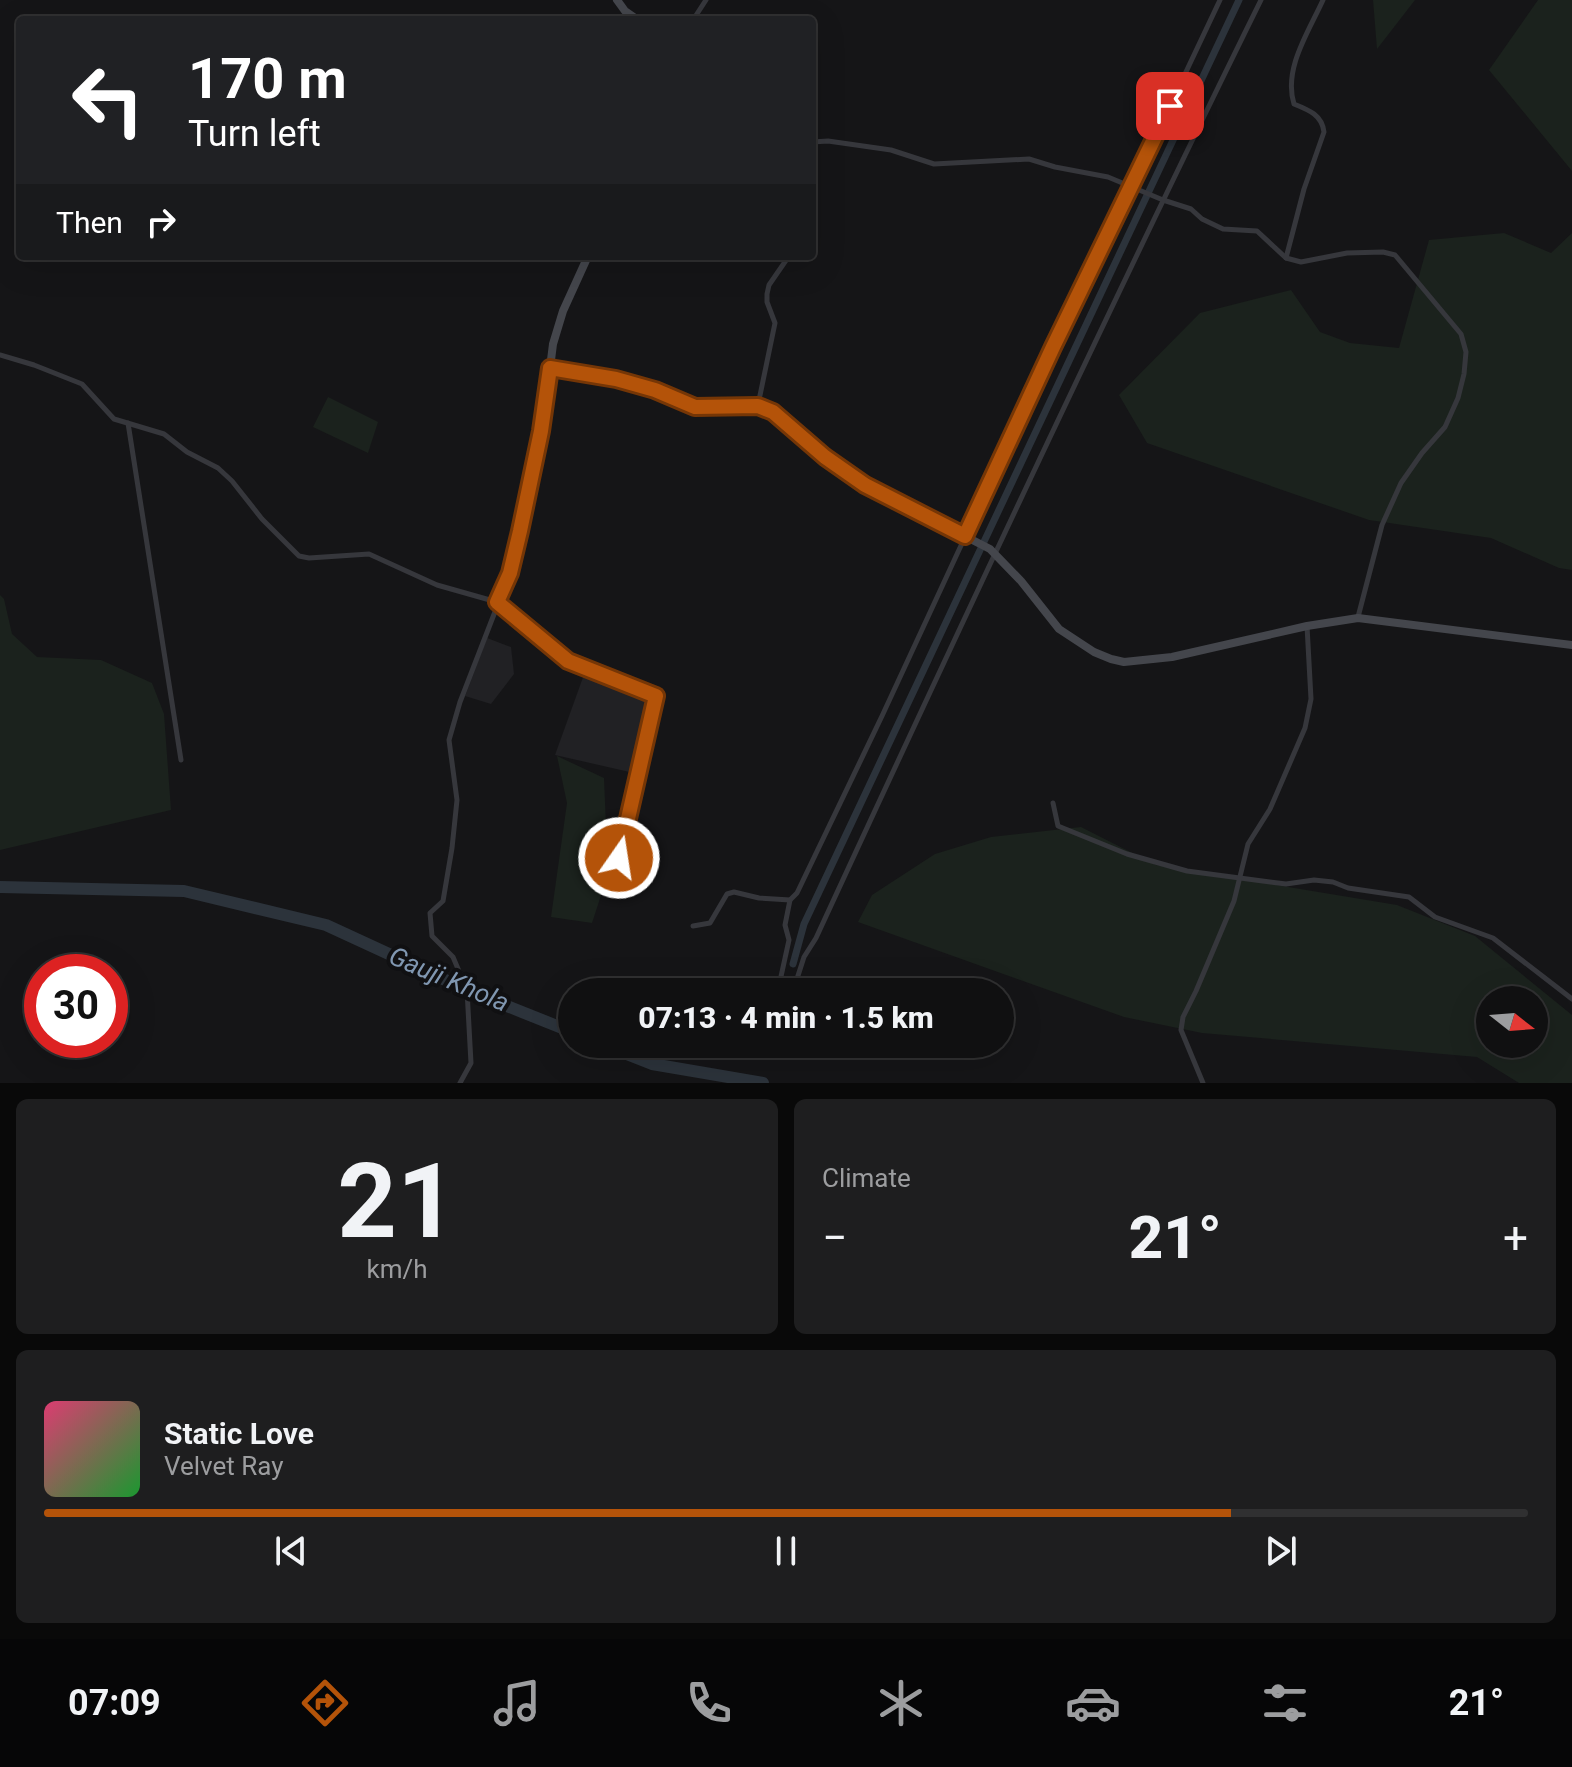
<!DOCTYPE html>
<meta charset="utf-8">
<style>
body{margin:0;font-family:Roboto,sans-serif;background:#1e1e1f;color:#f1f3f6;height:100vh;display:flex;flex-direction:column;font-size:30px;white-space:nowrap}
*{box-sizing:border-box;margin:0}
p{font-size:26px;color:#9c9d9f}
.icon{flex:none;width:44px;height:44px;fill:none;stroke:currentColor;stroke-width:2;stroke-linecap:round;stroke-linejoin:round}
.map{position:relative;height:1083px;overflow:hidden}
.drawer{display:flex;flex-direction:column;gap:16px;padding:16px;background:#090909;flex:1}
.drawer>*{flex:none}
.top-card{position:absolute;left:16px;top:16px;width:800px;height:244px;border-radius:8px;box-shadow:0 8px 32px #0002,0 0 0 2px #303031;background:#202124;color:#fff;overflow:hidden}
.needle{width:52px;rotate:107deg}
.tools{position:absolute;left:1476px;top:986px;display:grid;gap:16px}
.tools a{display:grid;place-items:center;width:72px;height:72px;border-radius:50%;background:#101011;box-shadow:0 8px 32px #0002,0 0 0 2px #303031;font-size:40px}
.speed{position:absolute;left:24px;top:954px;display:flex;gap:16px;font-size:40px;font-weight:700;text-align:center}
.speed>*{display:grid;place-content:center;width:104px;height:104px;border-radius:50%;background:#101011;box-shadow:0 8px 32px #0002,0 0 0 2px #303031;line-height:1}
.speed .limit{border:12px solid #d22;background:#fff;color:#111}
.pin{position:absolute;display:grid;place-items:center;width:68px;height:68px;color:#fff;margin:-34px;border-radius:16px;box-shadow:0 4px 12px #0006}
.me{position:absolute;width:88px;margin:-44px;rotate:13deg;stroke-linejoin:round;filter:drop-shadow(0 0 6px #0008)}
.turn{display:flex;align-items:center;gap:28px;height:168px;padding:0 40px;font-size:36px}
.turn .icon{width:104px;height:104px;stroke-width:2.5}
.turn b{display:block;font-size:56px;line-height:68px}
.then{display:flex;align-items:center;height:76px;padding:0 40px;background:#0003;gap:16px;font-size:30px}
.big{font-size:60px;font-weight:800;line-height:1.1}
.drawer .widget{flex:1;display:flex;flex-direction:column;justify-content:center;gap:12px;min-width:0;padding:0 28px;border-radius:12px;background:#1e1e1f}
.drawer .dial{align-items:center;gap:0}
.dial b{font-size:104px;line-height:1}
.song{display:flex;align-items:center;gap:24px}
.cover{width:96px;height:96px;border-radius:12px;background:linear-gradient(135deg,hsl(340 70% 55%),hsl(130 70% 35%))}
.played{height:8px;border-radius:4px;background:linear-gradient(90deg,#b45309 80%,#303031 80%)}
.keys{display:flex;justify-content:space-around;direction:ltr}
.heat{display:flex;justify-content:space-between;align-items:center;font-size:44px;direction:ltr}
.drawer .tiles{flex:1;display:grid;gap:16px;grid-template-columns:1fr 1fr}
.widget:last-child{grid-column:span 2}
.trip{position:absolute;left:558px;top:978px;width:456px;height:80px;border-radius:40px;background:#101011;box-shadow:0 8px 32px #0002,0 0 0 2px #303031;font-weight:800;line-height:80px;text-align:center}
.menu{display:flex;height:128px;justify-content:space-around;align-items:center;background:#060607;color:#9c9d9f}
.menu .icon{width:56px;height:56px}
.menu .on{color:#b45309}
.menu b{font-size:36px;color:#f1f3f6}
.map>svg:first-child{display:block}
</style>
<div class="map">
<svg width="1572" height="1083" viewBox="0 0 1572 1083">
<rect width="100%" height="100%" fill="#151517"/>
<g fill="#212124">
<path d="M 487,638 L 511,647 L 514,674 L 491,704 L 465,696 Z"/>
<path d="M 586,669 L 654,696 L 634,773 L 555,755 Z"/>
</g>
<g fill="#1b221d" fill-rule="evenodd">
<path d="M 1373,0 L 1415,0 L 1377,49 Z"/>
<path d="M 1538,0 L 1572,0 L 1572,171 L 1489,70 Z"/>
<path d="M 1504,233 L 1551,253 L 1572,233 L 1572,570 L 1559,568 L 1491,538 L 1369,520 L 1147,443 L 1119,395 L 1200,313 L 1291,290 L 1320,332 L 1350,343 L 1399,348 L 1429,240 Z"/>
<path d="M 328,397 L 378,422 L 368,453 L 313,427 Z"/>
<path d="M 0,595 L 4,599 L 12,634 L 37,657 L 101,660 L 152,683 L 164,714 L 171,810 L 0,850 Z"/>
<path d="M 557,756 L 604,778 L 608,874 L 592,923 L 551,917 L 567,803 Z"/>
<path d="M 1081,827 L 1156,865 L 1397,905 L 1475,936 L 1572,1015 L 1572,1083 L 1519,1083 L 1477,1057 L 1202,1033 L 1124,1017 L 858,922 L 872,895 L 935,854 L 991,837 ZM 1490,1000 L 1534,1000 L 1534,1044 L 1490,1044 Z"/>
</g>
<g fill="none" stroke-linecap="round" stroke-linejoin="round">
<path stroke="#2c333b" stroke-width="7" d="M 793,964 L 804,924 L 1239,0"/>
<g stroke="#2c333b" stroke-width="12">
<path d="M 0,887 L 184,891 L 326,925 L 467,990 L 572,1032"/>
<path d="M 601,1044 L 652,1064 L 763,1083"/>
</g>
<g stroke="#36373c" stroke-width="5">
<path d="M 693,20 L 706,0"/>
<path d="M 812,142 L 828,141 L 891,150 L 934,164 L 1029,159 L 1055,167 L 1108,177 L 1163,200 L 1191,209 L 1202,219 L 1223,229 L 1257,231 L 1286,258 L 1301,262 L 1347,253 L 1383,252 L 1395,255 L 1461,334 L 1466,352 L 1464,374 L 1458,398 L 1445,427 L 1422,453 L 1401,483 L 1382,525 L 1358,617"/>
<path d="M 1286,258 L 1304,189 L 1324,132 C 1322,115 1309,110 1294,104 C 1283,69 1309,31 1323,0"/>
<path d="M 0,355 L 34,365 L 82,384 L 114,419 L 164,434 L 187,452 L 218,468 L 232,481 L 262,519 L 299,556 L 309,558 L 369,554 L 437,585 L 497,602 L 568,661 L 656,696 L 616,876"/>
<path d="M 758,405 L 775,323 L 767,302 L 767,294 L 769,285 L 789,256"/>
<path d="M 128,423 L 181,760"/>
<path d="M 1053,803 L 1058,826 L 1127,854 L 1187,871 L 1286,884 L 1314,880 L 1333,882 L 1348,888 L 1409,897 L 1435,917 L 1493,938 L 1572,999"/>
<path d="M 790,900 L 785,925 L 789,940 L 780,981 L 795,985 L 804,957 L 816,938 C 961,624 1108,310 1261,0"/>
<path d="M 693,926 L 710,923 L 727,894 L 734,892 L 759,898 L 790,900 L 797,893 L 882,716 L 1053,347 L 1132,186 L 1220,0"/>
<path d="M 460,1083 L 471,1063 L 467,990 L 453,957 L 432,936 L 430,913 L 443,901 L 452,848 L 457,800 L 449,740 L 460,702 L 510,573 L 541,431 L 550,369"/>
<path d="M 1203,1083 L 1181,1030 L 1183,1017 L 1196,991 L 1234,901 L 1248,844 L 1270,809 L 1305,728 L 1311,699 L 1307,626"/>
</g>
<g stroke="#44464c" stroke-width="8">
<path d="M 617,0 L 625,11 L 638,20"/>
<path d="M 588,256 L 563,311 L 553,344 L 550,368 L 616,379 L 655,390 L 695,407 L 758,406 L 773,412 L 825,457 L 865,485 L 990,549 L 1021,581 L 1059,629 L 1094,652 L 1111,659 L 1124,662 L 1172,657 L 1307,626 L 1358,618 L 1572,645"/>
</g>
</g>
<g fill="none" stroke-linecap="round" stroke-linejoin="round">
<defs>
<path id="route" d="M 619,858 L 656,696 L 568,661 L 497,602 L 510,573 L 520,531 L 541,431 L 550,368 L 616,379 L 655,390 L 695,407 L 758,406 L 773,412 L 825,457 L 865,485 L 965,536 L 1053,347 L 1170,106"/>
</defs>
<use href="#route" stroke="#753606" stroke-width="20"/>
<use href="#route" stroke="#b45309" stroke-width="14"/>
</g>
<g text-anchor="middle" dominant-baseline="central" stroke-width="8" stroke-linejoin="round" paint-order="stroke">
<g font-size="26" font-style="italic" fill="#8097b1" stroke="#101012">
<text transform="translate(449 979) rotate(23)">Gauji Khola</text>
</g>
</g>
</svg>
<div class="tools">
<a><svg class="needle" viewBox="-14 -14 28 28"><path d="M0-13l5 13h-10z" fill="#e53935"/><path d="M0 13l5-13h-10z" fill="#9c9d9f"/></svg></a>
</div>
<div class="speed"><div class="limit">30</div></div>
<div class="pin" style="left:1170px;top:106px;background:#d93025"><svg class="icon" aria-label="arrive" viewBox="0 0 24 24"><path d="M6 21V4h12l-3 4 3 4H6"/></svg></div>
<svg class="me" style="left:619px;top:858px" viewBox="-20 -20 40 40"><circle r="17" fill="#b45309" stroke="#fff" stroke-width="3"/><path d="M0-11L8 9 0 5-8 9z" fill="#fff"/></svg>
<div class="trip">07:13 · 4 min · 1.5 km</div>
<div class="top-card">
<div class="turn"><svg class="icon" aria-label="left" viewBox="0 0 24 24"><path d="M17 20v-9H6M10 6l-5 5 5 5"/></svg><div><b>170 m</b>Turn left</div></div>
<div class="then">Then<svg class="icon" aria-label="right" viewBox="0 0 24 24"><path d="M7 20v-9h11M14 6l5 5-5 5"/></svg></div>
</div>
</div>
<section class="drawer">
<div class="tiles">
<div class="widget dial"><b>21</b><p>km/h</p></div>
<div class="widget"><p>Climate</p>
<div class="heat"><a>−</a><b class="big">21°</b><a>+</a></div>
</div>
<div class="widget">
<div class="song"><i class="cover"></i><div><b>Static Love</b><p>Velvet Ray</p></div></div>
<div class="played"></div>
<div class="keys"><svg class="icon" aria-label="previous" viewBox="0 0 24 24"><path d="M18 5L8 12l10 7zM5 5v14"/></svg><svg class="icon" aria-label="pause" viewBox="0 0 24 24"><path d="M8 5v14M16 5v14"/></svg><svg class="icon" aria-label="next" viewBox="0 0 24 24"><path d="M6 5l10 7-10 7zM19 5v14"/></svg></div>
</div>
</div>
</section>
<nav class="menu">
<b>07:09</b>
<svg class="icon on" aria-label="directions" viewBox="0 0 24 24"><path d="M12 3l9 9-9 9-9-9zM9 14v-3h6M13 9l2 2-2 2"/></svg>
<svg class="icon" aria-label="music" viewBox="0 0 24 24"><path d="M9 18V5l10-2v13"/><circle cx="6" cy="18" r="3"/><circle cx="16" cy="16" r="3"/></svg>
<svg class="icon" aria-label="phone" viewBox="0 0 24 24"><path d="M5 4h4l2 5-3 2q2 4 5 5l2-3 5 2v4C11 20 4 13 5 4z"/></svg>
<svg class="icon" aria-label="climate" viewBox="0 0 24 24"><path d="M12 3v18M4 7l16 10M4 17L20 7"/></svg>
<svg class="icon" aria-label="car" viewBox="0 0 24 24"><path d="M5 17H2v-5l4-1 3-4h7l3 4 3 1v5h-3M9 17h6M6 11h13"/><circle cx="7" cy="17" r="2"/><circle cx="17" cy="17" r="2"/></svg>
<svg class="icon" aria-label="filters" viewBox="0 0 24 24"><path d="M4 7h16M4 17h16"/><circle cx="9" cy="7" r="2"/><circle cx="15" cy="17" r="2"/></svg>
<b>21°</b>
</nav>
